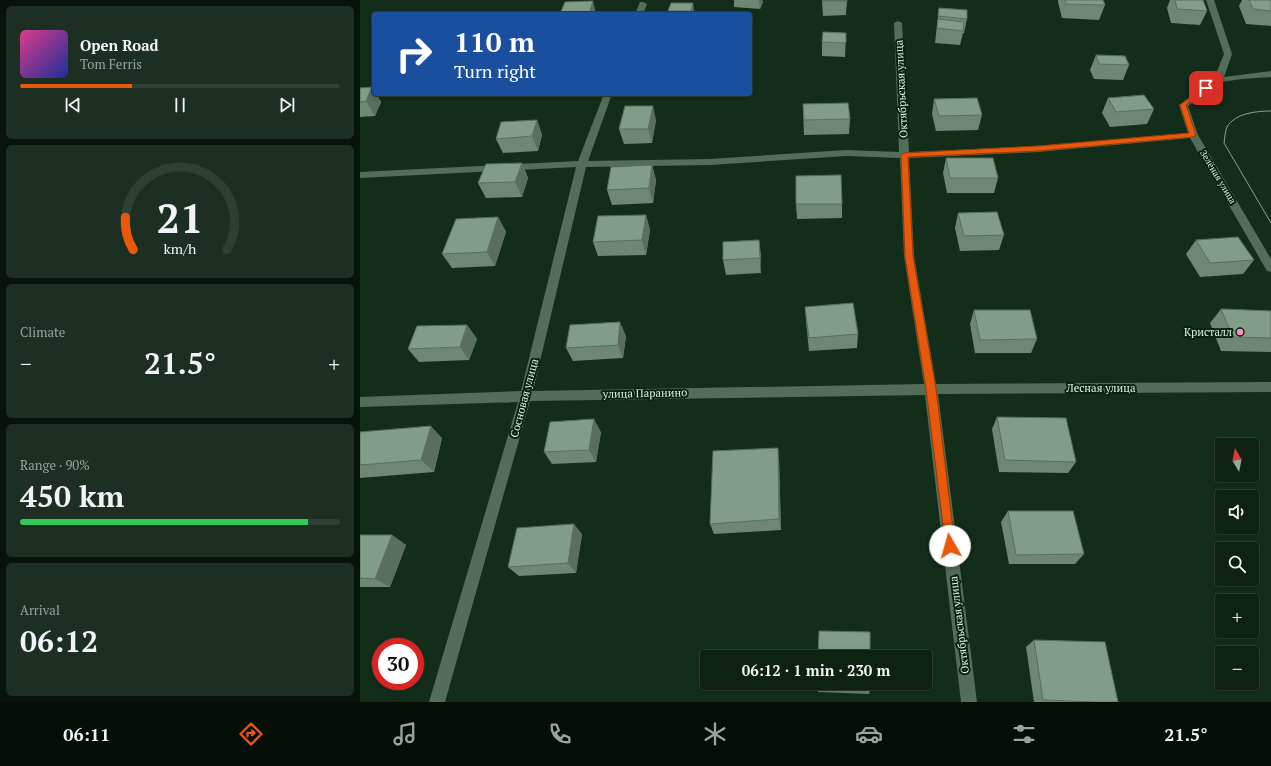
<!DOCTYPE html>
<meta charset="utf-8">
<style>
body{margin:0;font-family:"PT Serif",serif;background:#1c2f22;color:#f1f3f6;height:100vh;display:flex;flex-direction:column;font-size:15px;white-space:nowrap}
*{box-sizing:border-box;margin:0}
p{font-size:13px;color:#9ba4a0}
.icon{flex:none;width:22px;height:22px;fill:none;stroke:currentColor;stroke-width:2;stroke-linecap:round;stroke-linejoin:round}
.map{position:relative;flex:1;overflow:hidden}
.details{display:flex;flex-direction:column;gap:6px;padding:6px;background:#08130b;width:360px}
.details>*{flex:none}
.guide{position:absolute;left:12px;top:12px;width:380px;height:84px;border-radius:4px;box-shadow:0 2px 6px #0003,0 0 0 1px #2e3f34;background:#1a4fa0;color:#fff;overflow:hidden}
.needle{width:26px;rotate:350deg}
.buttons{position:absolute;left:855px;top:438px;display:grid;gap:8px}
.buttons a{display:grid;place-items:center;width:44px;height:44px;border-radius:4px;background:#0e2214;box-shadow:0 2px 6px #0003,0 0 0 1px #2e3f34;font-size:20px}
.speed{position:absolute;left:12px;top:638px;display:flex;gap:8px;font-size:20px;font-weight:700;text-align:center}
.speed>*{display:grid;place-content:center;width:52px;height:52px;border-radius:50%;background:#0e2214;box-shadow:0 2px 6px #0003,0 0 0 1px #2e3f34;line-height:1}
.speed .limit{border:6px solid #d22;background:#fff;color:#111}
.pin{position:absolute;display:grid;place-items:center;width:34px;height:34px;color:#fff;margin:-17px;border-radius:8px;box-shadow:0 2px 6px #0006}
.me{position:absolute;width:44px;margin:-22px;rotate:353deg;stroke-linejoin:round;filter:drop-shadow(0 0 3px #0008)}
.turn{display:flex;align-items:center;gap:14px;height:84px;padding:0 16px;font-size:18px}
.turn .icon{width:52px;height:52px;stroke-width:2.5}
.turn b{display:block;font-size:28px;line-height:34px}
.big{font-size:30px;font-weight:700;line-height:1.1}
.details .card{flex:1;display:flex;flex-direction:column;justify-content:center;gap:6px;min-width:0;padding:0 14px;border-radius:6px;background:#1c2f22}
.details .dial{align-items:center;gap:0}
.dial svg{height:104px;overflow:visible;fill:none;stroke:#2e3f34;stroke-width:7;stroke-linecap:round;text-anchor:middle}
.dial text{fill:#f1f3f6;stroke:none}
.song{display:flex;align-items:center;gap:12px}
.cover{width:48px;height:48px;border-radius:6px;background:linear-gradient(135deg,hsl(330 70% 55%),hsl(230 70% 35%))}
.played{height:4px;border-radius:2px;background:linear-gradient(90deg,#ea580c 35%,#2e3f34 35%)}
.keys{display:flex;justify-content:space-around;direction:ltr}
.heat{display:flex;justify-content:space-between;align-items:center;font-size:22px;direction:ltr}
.charge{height:6px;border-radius:3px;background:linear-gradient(90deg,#34c759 90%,#2e3f34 0)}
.trip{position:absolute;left:340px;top:650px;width:232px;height:40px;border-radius:4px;background:#0e2214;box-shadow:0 2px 6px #0003,0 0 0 1px #2e3f34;font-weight:700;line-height:40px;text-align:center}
.menu{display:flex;height:64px;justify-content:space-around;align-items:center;background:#060e08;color:#9ba4a0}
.menu .icon{width:28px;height:28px}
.menu .active{color:#ea580c}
.menu b{font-size:18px;color:#f1f3f6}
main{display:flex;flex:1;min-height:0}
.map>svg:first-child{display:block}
</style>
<main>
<section class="details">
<div class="card">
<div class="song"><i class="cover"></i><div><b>Open Road</b><p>Tom Ferris</p></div></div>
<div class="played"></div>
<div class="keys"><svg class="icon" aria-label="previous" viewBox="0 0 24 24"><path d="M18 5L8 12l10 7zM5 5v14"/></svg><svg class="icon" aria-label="pause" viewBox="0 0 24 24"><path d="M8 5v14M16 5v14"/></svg><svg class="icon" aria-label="next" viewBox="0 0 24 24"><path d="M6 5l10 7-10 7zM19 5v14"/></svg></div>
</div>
<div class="card dial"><svg viewBox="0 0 100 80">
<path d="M14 69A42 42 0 1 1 86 69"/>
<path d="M14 69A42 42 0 0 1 8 44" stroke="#ea580c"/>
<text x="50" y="56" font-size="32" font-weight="700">21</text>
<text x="50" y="72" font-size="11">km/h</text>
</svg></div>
<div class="card"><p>Climate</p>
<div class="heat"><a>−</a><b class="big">21.5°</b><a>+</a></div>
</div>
<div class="card"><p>Range · 90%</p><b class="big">450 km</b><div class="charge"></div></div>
<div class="card"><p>Arrival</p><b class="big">06:12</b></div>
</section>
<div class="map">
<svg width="911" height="702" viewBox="0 0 911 702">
<rect width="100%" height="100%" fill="#132d1b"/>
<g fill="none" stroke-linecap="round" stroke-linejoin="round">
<g fill="#526e59" fill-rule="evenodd">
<path d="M 846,0 L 854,0 L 872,54 L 864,77 L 911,71 L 911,77 L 882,79 L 861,82 L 828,106 L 838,135 L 911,259 L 911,272 L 907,271 L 830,138 L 678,152 L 549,158 L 554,256 L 576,384 L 911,382 L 911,392 L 578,394 L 617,702 L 601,702 L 565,395 L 170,401 L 85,702 L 69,702 L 158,402 L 0,407 L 0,397 L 161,391 L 216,167 L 0,178 L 0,172 L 218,161 L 244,94 L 252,94 L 228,161 L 350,159 L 486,150 L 539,152 L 534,23 L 538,21 L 542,23 L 549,152 L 678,146 L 828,133 L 819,105 L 854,79 L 864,54 ZM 486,156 L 540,158 L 544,256 L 564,384 L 173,391 L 226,167 L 350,165 Z"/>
<path d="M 280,2 L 283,2 L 287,4 L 283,14 L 275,14 Z"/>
</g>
<path stroke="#8b9f91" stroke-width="1" d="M 911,111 C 897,111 875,113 867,127 C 865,131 865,138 864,143 L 911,223"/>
</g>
<g fill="#6e8774">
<path d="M 374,0 L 402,0 L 403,2 L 400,9 L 374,7 Z"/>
<path d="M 462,0 L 487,0 L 486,15 L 463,16 Z"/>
<path d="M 698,0 L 743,0 L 745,5 L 739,20 L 702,18 L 698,2 Z"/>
<path d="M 810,0 L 843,0 L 847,11 L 840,25 L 811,23 L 807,8 Z"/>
<path d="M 882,0 L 911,0 L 911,26 L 886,24 L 879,6 Z"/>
<path d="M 333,3 L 334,14 L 309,14 L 308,11 Z"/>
<path d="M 579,8 L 607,19 L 604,33 L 603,33 L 600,45 L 575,43 Z"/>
<path d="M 486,33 L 485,57 L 462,56 L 462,42 Z"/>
<path d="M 736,55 L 769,65 L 763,80 L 734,79 L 730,70 Z"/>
<path d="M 0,88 L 14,94 L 16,94 L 21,102 L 15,116 L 0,117 Z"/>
<path d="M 748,98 L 794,109 L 787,124 L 750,127 L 742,113 Z"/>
<path d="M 574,99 L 622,115 L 618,130 L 576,131 L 572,114 Z"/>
<path d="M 443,104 L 490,119 L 489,134 L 444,135 Z"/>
<path d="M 177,120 L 182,135 L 178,151 L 143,153 L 136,139 Z"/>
<path d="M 296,120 L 292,143 L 264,144 L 259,129 Z"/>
<path d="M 586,158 L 638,178 L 634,193 L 587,193 L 583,173 Z"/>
<path d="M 162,163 L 168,178 L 162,197 L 126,198 L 118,183 Z"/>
<path d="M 292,165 L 296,180 L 293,203 L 252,205 L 247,190 Z"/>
<path d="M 436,204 L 482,204 L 482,218 L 437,219 Z"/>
<path d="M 598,213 L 644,235 L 639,250 L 600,251 L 595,228 Z"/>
<path d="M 286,215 L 290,230 L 286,255 L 238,256 L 233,242 Z"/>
<path d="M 138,217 L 146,232 L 135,266 L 92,268 L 82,254 Z"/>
<path d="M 399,240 L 401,273 L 366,275 L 363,260 Z"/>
<path d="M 836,240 L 894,260 L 883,274 L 840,277 L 826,254 Z"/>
<path d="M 445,307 L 498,334 L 497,348 L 449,351 L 446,321 Z"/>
<path d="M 861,309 L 911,311 L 911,352 L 861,351 L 850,323 Z"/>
<path d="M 614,310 L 677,339 L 671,353 L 615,353 L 610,324 Z"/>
<path d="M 107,325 L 117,339 L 109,360 L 59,362 L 48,349 Z"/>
<path d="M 266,336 L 263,358 L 213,361 L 206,348 Z"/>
<path d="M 637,417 L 716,462 L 708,473 L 639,472 L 632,429 Z"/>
<path d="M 0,432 L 82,438 L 74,472 L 0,478 Z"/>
<path d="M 241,432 L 236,462 L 192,464 L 184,452 Z"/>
<path d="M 419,459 L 421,530 L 354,534 L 350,524 Z"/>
<path d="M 648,511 L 724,554 L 715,564 L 649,564 L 641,522 Z"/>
<path d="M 222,534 L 216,573 L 159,576 L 148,567 Z"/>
<path d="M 0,535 L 32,535 L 46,545 L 30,587 L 0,587 Z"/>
<path d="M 674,640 L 758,702 L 674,702 L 666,647 Z"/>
<path d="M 458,683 L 511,688 L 509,694 L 458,692 Z"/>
</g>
<g fill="#5a6e5e">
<path d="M 399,0 L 402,0 L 403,2 L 400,9 Z"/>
<path d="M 233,1 L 236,14 L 229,14 Z"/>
<path d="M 333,3 L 334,14 L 331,14 L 331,11 Z"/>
<path d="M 12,87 L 14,90 L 14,94 L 16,94 L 21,102 L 15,116 L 6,101 Z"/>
<path d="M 293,106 L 296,120 L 292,143 L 288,129 Z"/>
<path d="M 177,120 L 182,135 L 178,151 L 172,136 Z"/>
<path d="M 162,163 L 168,178 L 162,197 L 155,182 Z"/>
<path d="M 292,165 L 296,180 L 293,203 L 289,188 Z"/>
<path d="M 286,215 L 290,230 L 286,255 L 282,240 Z"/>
<path d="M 138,217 L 146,232 L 135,266 L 127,252 Z"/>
<path d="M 399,240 L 401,254 L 401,273 L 400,258 Z"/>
<path d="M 260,322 L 266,336 L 263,358 L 258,345 Z"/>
<path d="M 107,325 L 117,339 L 109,360 L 100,347 Z"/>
<path d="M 234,419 L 241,432 L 236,462 L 229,450 Z"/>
<path d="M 71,426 L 82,438 L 74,472 L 61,460 Z"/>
<path d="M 418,448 L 419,459 L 421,530 L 419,519 Z"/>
<path d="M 214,524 L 222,534 L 216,573 L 208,563 Z"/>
<path d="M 32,535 L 46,545 L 30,587 L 15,579 Z"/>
</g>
<g fill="#809d87" stroke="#5a6e5e">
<rect x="463" y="0" width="24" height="1"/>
<path d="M 705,0 L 743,0 L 745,5 L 706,4 Z"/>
<path d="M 815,0 L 843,0 L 847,11 L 817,9 Z"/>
<path d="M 889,0 L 911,0 L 911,11 L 893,9 Z"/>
<path d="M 233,1 L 229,14 L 200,14 L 205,2 Z"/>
<path d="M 311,3 L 333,3 L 331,11 L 308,11 Z"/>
<path d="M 579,8 L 607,10 L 607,19 L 578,16 Z"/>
<path d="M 578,19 L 604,22 L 603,31 L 577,28 Z"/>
<path d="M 463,32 L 486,33 L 486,43 L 462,42 Z"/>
<path d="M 736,55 L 765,56 L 769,65 L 739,64 Z"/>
<path d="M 12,87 L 6,101 L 0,102 L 0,88 Z"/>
<path d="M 784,95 L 794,109 L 756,112 L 748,98 Z"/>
<path d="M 617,98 L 622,115 L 579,116 L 574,99 Z"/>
<path d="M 488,103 L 490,119 L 444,120 L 443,104 Z"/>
<path d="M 265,106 L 293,106 L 288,129 L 259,129 Z"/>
<path d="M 177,120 L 172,136 L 136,139 L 141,122 Z"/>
<path d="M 586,158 L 633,158 L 638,178 L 590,178 Z"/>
<path d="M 162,163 L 155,182 L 118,183 L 126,164 Z"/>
<path d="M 292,165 L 289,188 L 247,190 L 251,167 Z"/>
<path d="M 481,175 L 482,204 L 436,204 L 436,176 Z"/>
<path d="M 637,212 L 644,235 L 604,236 L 598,213 Z"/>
<path d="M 286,215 L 282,240 L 233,242 L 238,216 Z"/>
<path d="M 138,217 L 127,252 L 82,254 L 96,219 Z"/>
<path d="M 878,237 L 894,260 L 850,263 L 836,240 Z"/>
<path d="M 399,240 L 400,258 L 363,260 L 363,242 Z"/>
<path d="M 493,303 L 498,334 L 449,338 L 445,307 Z"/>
<path d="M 861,309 L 911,311 L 911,338 L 873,337 Z"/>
<path d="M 614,310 L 670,310 L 677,339 L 620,340 Z"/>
<path d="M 260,322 L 258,345 L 206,348 L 210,325 Z"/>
<path d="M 107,325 L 100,347 L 48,349 L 57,326 Z"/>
<path d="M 637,417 L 706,418 L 716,462 L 645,460 Z"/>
<path d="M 234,419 L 229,450 L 184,452 L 190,422 Z"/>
<path d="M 71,426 L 61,460 L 0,465 L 0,432 Z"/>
<path d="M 418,448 L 419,519 L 350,524 L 353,451 Z"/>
<path d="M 648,511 L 713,511 L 724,554 L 656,555 Z"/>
<path d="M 214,524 L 208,563 L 148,567 L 157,528 Z"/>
<path d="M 0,535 L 32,535 L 15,579 L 0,578 Z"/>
<path d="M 459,631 L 510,632 L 510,657 L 458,657 Z"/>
<path d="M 674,640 L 745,642 L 758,702 L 735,702 L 683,700 Z"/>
<path d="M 458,683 L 511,683 L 511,688 L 458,687 Z"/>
</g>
<path fill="#ea580c" stroke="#983908" d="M 844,87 L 849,88 L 826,105 L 836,135 L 833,137 L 678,151 L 548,157 L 553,256 L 576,389 L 595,546 L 594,549 L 590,551 L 586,549 L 566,389 L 545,256 L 541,155 L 544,153 L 678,146 L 829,133 L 820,105 Z"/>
<circle fill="#fa8fc7" stroke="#092312" stroke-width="1.5" cx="880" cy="332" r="4"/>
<g text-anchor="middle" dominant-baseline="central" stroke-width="4" stroke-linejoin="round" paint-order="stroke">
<g font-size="9" fill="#e2f2e6" stroke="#092312">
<text transform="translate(858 177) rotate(59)">Зелёная улица</text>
</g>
<g font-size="11" fill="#e2f2e6" stroke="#092312">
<text transform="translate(541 89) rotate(-93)">Октябрьская улица</text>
<text x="741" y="388">Лесная улица</text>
<text transform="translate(285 393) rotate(-1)">улица Паранино</text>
<text transform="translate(164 398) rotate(-75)">Сосновая улица</text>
<text transform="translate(599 625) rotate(-97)">Октябрьская улица</text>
</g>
<g font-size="11" fill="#e2f2e6" stroke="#092312" text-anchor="end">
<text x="872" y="332">Кристалл</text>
</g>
</g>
</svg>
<div class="buttons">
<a><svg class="needle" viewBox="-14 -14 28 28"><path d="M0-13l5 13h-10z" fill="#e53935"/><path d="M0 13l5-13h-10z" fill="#9ba4a0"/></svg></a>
<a><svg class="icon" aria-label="sound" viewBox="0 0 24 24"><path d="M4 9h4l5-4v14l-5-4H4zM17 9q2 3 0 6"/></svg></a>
<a><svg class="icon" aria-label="search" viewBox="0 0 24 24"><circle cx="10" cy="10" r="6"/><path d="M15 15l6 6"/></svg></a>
<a>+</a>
<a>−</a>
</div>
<div class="speed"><div class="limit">30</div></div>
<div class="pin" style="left:846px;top:88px;background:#d93025"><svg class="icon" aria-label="arrive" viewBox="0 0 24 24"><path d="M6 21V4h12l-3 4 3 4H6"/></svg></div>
<svg class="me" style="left:590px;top:546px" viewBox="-20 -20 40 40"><circle r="19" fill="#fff"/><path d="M0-13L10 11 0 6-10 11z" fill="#ea580c"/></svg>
<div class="trip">06:12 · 1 min · 230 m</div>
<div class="guide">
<div class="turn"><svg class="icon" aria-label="right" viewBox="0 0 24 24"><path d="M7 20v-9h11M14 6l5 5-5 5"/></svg><div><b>110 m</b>Turn right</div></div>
</div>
</div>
</main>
<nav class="menu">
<b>06:11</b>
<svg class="icon active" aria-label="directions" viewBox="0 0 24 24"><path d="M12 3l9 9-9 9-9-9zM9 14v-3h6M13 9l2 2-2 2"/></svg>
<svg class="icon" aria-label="music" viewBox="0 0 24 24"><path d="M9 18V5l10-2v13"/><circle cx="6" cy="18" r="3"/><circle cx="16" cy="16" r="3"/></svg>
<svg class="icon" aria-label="phone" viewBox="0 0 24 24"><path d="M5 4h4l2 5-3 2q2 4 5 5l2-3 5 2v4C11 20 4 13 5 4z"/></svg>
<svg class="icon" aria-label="climate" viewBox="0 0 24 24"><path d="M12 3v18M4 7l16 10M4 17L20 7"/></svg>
<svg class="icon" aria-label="car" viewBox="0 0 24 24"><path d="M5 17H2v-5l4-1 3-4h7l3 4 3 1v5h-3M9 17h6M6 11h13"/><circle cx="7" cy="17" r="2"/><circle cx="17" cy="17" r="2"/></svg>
<svg class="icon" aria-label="filters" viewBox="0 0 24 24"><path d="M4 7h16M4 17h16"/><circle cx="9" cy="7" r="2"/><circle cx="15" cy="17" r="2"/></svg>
<b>21.5°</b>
</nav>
